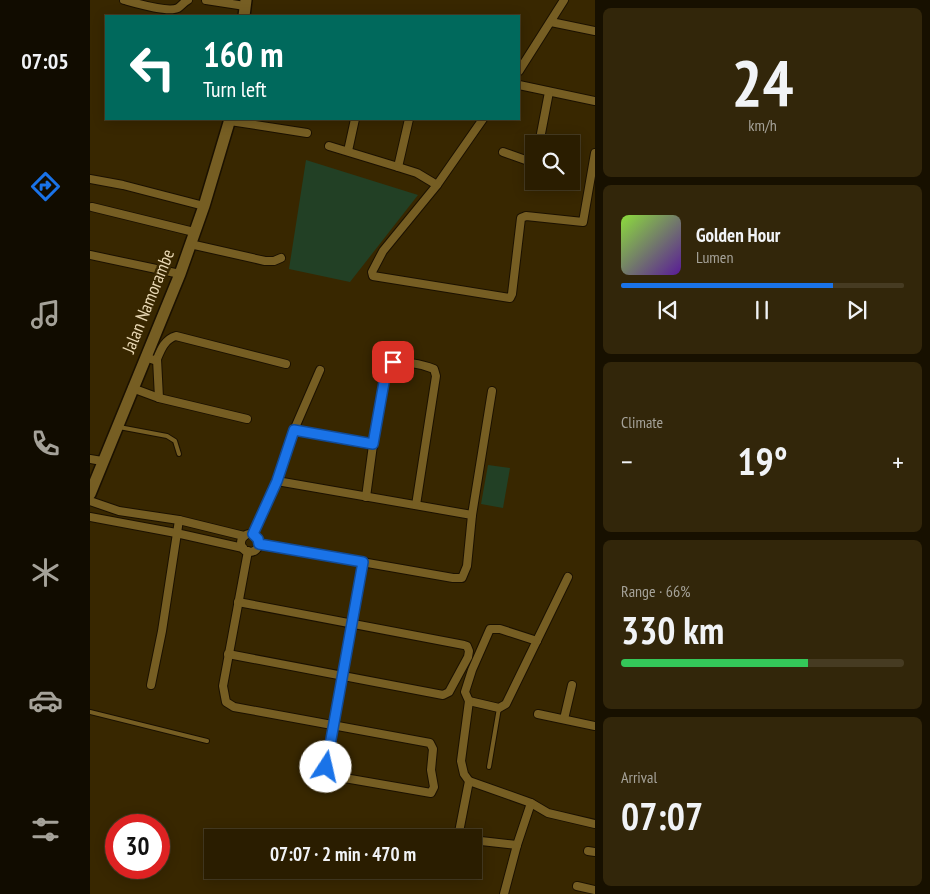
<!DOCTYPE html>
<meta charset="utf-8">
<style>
body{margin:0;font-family:"PT Sans Narrow",sans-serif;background:#32260a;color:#f1f3f6;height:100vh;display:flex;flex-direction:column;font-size:19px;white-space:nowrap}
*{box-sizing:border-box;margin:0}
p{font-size:16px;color:#a5a299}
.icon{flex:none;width:28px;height:28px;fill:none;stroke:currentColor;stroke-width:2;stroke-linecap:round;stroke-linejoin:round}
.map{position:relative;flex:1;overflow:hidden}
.drawer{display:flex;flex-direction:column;gap:8px;padding:8px;background:#171000;width:335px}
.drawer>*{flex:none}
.top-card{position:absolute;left:15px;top:15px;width:415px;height:105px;border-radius:0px;box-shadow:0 2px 12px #0003,0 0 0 1px #463b22;background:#00695c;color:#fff;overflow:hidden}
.fabs{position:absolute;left:435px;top:135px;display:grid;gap:10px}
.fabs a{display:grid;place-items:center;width:55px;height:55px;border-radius:0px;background:#2a1d00;box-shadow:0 2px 12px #0003,0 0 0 1px #463b22;font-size:25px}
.speed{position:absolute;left:15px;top:814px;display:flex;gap:10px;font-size:25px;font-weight:700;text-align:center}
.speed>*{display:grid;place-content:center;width:65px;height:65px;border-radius:50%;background:#2a1d00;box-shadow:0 2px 12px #0003,0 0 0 1px #463b22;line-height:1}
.speed .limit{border:8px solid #d22;background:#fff;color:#111}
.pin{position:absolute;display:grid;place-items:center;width:42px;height:42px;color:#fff;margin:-21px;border-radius:10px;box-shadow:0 2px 8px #0006}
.me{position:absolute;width:55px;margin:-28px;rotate:10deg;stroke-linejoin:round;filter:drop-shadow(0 0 4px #0008)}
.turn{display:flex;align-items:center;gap:18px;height:105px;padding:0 15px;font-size:22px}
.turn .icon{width:65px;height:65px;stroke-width:2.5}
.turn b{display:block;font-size:35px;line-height:42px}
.big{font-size:38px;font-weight:700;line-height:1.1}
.drawer .tile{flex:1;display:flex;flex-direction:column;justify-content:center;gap:8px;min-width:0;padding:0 18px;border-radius:8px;background:#32260a}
.drawer .dial{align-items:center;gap:0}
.dial b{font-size:65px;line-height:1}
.song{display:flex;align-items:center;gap:15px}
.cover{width:60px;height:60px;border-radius:8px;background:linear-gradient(135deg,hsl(90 70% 55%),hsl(270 70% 35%))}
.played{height:5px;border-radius:2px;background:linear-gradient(90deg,#1a73e8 75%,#463b22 75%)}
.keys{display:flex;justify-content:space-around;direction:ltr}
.heat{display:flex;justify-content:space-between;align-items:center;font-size:28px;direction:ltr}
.charge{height:8px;border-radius:4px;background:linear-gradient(90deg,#34c759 66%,#463b22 0)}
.trip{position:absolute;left:114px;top:829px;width:278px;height:50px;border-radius:0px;background:#2a1d00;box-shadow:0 2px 12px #0003,0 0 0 1px #463b22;font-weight:700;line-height:50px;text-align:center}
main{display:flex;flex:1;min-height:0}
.dock{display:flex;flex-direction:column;width:90px;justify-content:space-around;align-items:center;background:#110c00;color:#a5a299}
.dock .icon{width:35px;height:35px}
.dock .current{color:#1a73e8}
.dock b{font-size:22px;color:#f1f3f6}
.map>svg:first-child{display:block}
</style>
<main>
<nav class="dock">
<b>07:05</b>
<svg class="icon current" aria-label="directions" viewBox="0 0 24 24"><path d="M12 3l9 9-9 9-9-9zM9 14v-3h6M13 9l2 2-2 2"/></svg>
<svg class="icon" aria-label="music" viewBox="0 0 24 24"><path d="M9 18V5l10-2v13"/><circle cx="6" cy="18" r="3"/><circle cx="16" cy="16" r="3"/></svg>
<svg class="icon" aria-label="phone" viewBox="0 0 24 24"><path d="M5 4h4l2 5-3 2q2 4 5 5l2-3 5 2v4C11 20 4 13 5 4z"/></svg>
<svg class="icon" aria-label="climate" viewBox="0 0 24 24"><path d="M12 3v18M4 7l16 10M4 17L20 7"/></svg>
<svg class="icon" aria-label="car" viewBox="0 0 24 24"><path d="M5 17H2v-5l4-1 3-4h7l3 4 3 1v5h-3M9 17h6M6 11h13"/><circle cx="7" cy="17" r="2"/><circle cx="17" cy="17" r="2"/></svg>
<svg class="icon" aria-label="filters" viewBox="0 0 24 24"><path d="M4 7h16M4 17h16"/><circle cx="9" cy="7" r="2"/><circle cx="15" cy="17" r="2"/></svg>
</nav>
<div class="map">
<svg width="505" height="894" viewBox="0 0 505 894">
<rect width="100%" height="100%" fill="#382700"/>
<g fill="#224025">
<path d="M 216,160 L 328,195 L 260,282 L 199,269 Z"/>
<path d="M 398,465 L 420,468 L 413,508 L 391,504 Z"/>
</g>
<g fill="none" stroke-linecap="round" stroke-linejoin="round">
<defs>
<g id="service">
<path d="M 29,427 L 77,436 L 85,441 L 89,454"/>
<path d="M 0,712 L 117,741"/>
<path d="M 399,767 L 409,708"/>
</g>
<g id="minor">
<path d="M 34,0 C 45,3 78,13 88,8 C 91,6 94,2 98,0"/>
<path d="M 116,0 L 155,6"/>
<path d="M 461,22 L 505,31"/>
<path d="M 429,71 L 474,0"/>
<path d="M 429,85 L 505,101"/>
<path d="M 393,119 L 347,185 L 293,251 L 282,272 L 283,276 L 420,298 L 422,294 L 431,218 L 436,216 L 493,222 L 505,153"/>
<path d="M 140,121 L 217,133"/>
<path d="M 449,144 L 459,92"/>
<path d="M 239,146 L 308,167 L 319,119"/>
<path d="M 258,151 L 265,119"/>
<path d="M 413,152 L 444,163"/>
<path d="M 308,167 L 327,173 L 347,185"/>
<path d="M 0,179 L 33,185 L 114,206"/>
<path d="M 2,207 L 104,232"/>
<path d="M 100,244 L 175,261 L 184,261 L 191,258"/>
<path d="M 0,255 L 90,274"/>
<path d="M 55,357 L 64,360 L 67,359 C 71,349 75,339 86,336 L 196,364"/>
<path d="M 67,359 L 69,398"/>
<path d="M 42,388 L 69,398 L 157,419"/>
<path d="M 204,430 L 283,445"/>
<path d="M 0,459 L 12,461"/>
<path d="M 187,481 L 382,515"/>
<path d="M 276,497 L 283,445 L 297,367 L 299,364 C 311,360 332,364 344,369 L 346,376 L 326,505"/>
<path d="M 0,501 L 29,511 L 89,520 L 154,536"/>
<path d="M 0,517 L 86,533 L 153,548"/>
<path d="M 163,534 L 187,481 L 204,430 L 230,370"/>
<circle cx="160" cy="543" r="9"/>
<path d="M 169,544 L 363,578 L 372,578 L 377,566 L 382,515 L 402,391"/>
<path d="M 158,551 L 133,686 L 136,702 L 144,707 L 340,743 L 343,749 L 341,770 L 344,787 L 341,793 L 243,776 L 238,772 L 236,767 L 273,561"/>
<path d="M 138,654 L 353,695 L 359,692 L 378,657 L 379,651 L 377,646 L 374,645 L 148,602"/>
<path d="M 61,685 L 72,631 L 89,520"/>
<path d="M 379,701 L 409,708 L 416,704 L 478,577"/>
<path d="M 448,714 L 505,726"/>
<path d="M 474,719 L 482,685"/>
<path d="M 379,781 L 441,803 L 458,813 L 505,824"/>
<path d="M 372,838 L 369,832 L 379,781 L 374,774 L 371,761 L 379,701 L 375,692 L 382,670 L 400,629 L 410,629 L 447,641"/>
<path d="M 382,840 L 427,845"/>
<path d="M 498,851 L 505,852"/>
<path d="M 487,886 L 505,890"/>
<path d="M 414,894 L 427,845 L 441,803"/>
</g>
<g id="secondary">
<path d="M 154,16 L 156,0"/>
<path d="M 0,494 L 90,274 L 114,206 L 140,119"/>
</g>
</defs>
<use href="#service" stroke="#1b1100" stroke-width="6"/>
<use href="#minor" stroke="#1b1100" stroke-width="10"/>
<use href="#secondary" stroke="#1b1100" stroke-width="14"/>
<use href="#service" stroke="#765e23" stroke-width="4"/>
<use href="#minor" stroke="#765e23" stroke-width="8"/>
<use href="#secondary" stroke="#765e23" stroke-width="11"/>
</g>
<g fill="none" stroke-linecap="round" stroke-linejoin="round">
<defs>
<path id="route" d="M 236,767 L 273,562 L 169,544 L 168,539 L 163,534 L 187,481 L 204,430 L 283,444 L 296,371 L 299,364 L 303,362"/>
</defs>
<use href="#route" stroke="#114b97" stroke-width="12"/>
<use href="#route" stroke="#1a73e8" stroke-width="9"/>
</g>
<g text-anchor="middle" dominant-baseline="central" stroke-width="5" stroke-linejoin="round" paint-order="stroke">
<g font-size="18" fill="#e9d8b4" stroke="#382700">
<text transform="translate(58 301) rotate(-68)">Jalan Namorambe</text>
</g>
</g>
</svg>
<div class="fabs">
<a><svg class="icon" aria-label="search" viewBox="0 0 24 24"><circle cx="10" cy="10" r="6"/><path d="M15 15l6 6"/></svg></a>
</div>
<div class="speed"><div class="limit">30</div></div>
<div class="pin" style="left:303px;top:362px;background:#d93025"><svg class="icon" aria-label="arrive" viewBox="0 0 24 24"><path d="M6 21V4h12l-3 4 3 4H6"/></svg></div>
<svg class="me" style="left:236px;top:767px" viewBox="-20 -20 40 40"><circle r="19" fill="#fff"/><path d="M0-13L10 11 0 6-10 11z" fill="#1a73e8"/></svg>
<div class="trip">07:07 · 2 min · 470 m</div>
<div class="top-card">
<div class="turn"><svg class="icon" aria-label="left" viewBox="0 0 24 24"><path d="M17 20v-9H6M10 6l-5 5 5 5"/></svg><div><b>160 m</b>Turn left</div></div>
</div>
</div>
<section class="drawer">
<div class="tile dial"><b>24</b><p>km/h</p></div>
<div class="tile">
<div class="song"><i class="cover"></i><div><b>Golden Hour</b><p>Lumen</p></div></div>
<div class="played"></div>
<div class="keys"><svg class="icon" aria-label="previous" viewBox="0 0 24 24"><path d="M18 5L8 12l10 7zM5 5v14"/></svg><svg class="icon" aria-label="pause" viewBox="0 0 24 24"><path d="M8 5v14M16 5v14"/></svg><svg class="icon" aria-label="next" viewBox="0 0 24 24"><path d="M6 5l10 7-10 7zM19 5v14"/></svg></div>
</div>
<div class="tile"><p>Climate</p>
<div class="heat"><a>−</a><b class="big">19°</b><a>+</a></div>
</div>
<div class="tile"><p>Range · 66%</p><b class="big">330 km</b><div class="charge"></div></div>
<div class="tile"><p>Arrival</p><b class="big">07:07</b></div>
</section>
</main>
